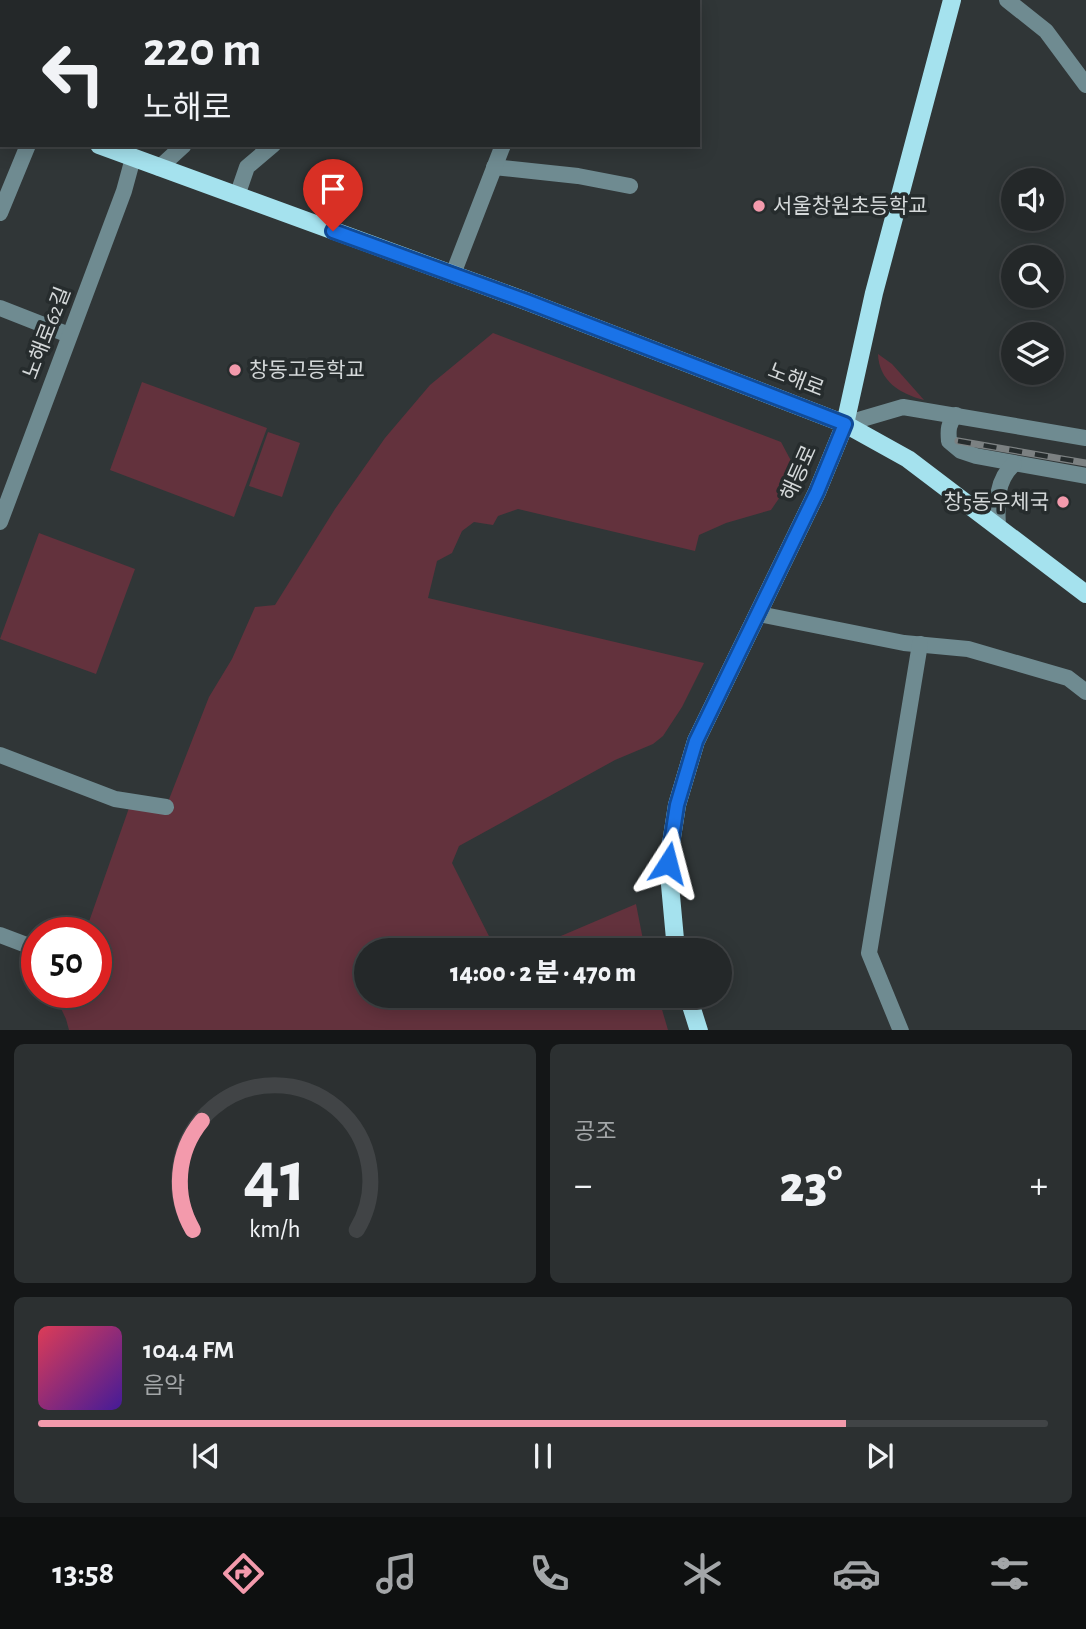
<!DOCTYPE html>
<html lang="ko">
<meta charset="utf-8">
<style>
body{margin:0;font-family:"Alegreya Sans","Noto Sans KR",sans-serif;background:#2c3031;color:#f1f3f6;height:100vh;display:flex;flex-direction:column;font-size:26px;white-space:nowrap}
*{box-sizing:border-box;margin:0}
p{font-size:23px;color:#a3a6a8}
.icon{flex:none;width:38px;height:38px;fill:none;stroke:currentColor;stroke-width:2;stroke-linecap:round;stroke-linejoin:round}
.map{position:relative;height:1030px;overflow:hidden}
.details{display:flex;flex-direction:column;gap:14px;padding:14px;background:#141617;flex:1}
.details>*{flex:none}
.guide{position:absolute;left:0px;top:0px;width:700px;height:147px;box-shadow:0 4px 18px #0003,0 0 0 2px #414446;background:#242829;color:#f1f3f6;overflow:hidden}
.tools{position:absolute;left:1001px;top:168px;display:grid;gap:14px}
.tools a{display:grid;place-items:center;width:63px;height:63px;border-radius:50%;background:#242829;box-shadow:0 4px 18px #0003,0 0 0 2px #414446;font-size:35px}
.speed{position:absolute;left:21px;top:917px;display:flex;gap:14px;font-size:35px;font-weight:700;text-align:center}
.speed>*{display:grid;place-content:center;width:91px;height:91px;border-radius:50%;background:#242829;box-shadow:0 4px 18px #0003,0 0 0 2px #414446;line-height:1}
.speed .limit{border:10px solid #d22;background:#fff;color:#111}
.pin{position:absolute;display:grid;place-items:center;width:60px;height:60px;color:#fff;margin:-72px -30px;border-radius:50% 50% 50% 0;rotate:-45deg;box-shadow:0 0 7px #0007}
.pin .icon{rotate:45deg}
.me{position:absolute;width:77px;margin:-38px;rotate:9deg;stroke-linejoin:round;filter:drop-shadow(0 0 5px #0008)}
.turn{display:flex;align-items:center;gap:24px;height:147px;padding:0 28px;font-size:32px}
.turn .icon{width:91px;height:91px;stroke-width:2.5}
.turn b{display:block;font-size:49px;line-height:60px}
.big{font-size:52px;font-weight:800;line-height:1.1}
.details .tile{flex:1;display:flex;flex-direction:column;justify-content:center;gap:10px;min-width:0;padding:0 24px;border-radius:10px;background:#2c3031}
.details .dial{align-items:center;gap:0}
.dial svg{height:182px;overflow:visible;fill:none;stroke:#414446;stroke-width:7;stroke-linecap:round;text-anchor:middle}
.dial text{fill:#f1f3f6;stroke:none}
.song{display:flex;align-items:center;gap:21px}
.cover{width:84px;height:84px;border-radius:10px;background:linear-gradient(135deg,hsl(350 70% 55%),hsl(260 70% 35%))}
.played{height:7px;border-radius:4px;background:linear-gradient(90deg,#f39aac 80%,#414446 80%)}
.keys{display:flex;justify-content:space-around;direction:ltr}
.heat{display:flex;justify-content:space-between;align-items:center;font-size:38px;direction:ltr}
.details .tiles{flex:1;display:grid;gap:14px;grid-template-columns:1fr 1fr}
.tile:last-child{grid-column:span 2}
.trip{position:absolute;left:354px;top:938px;width:378px;height:70px;border-radius:35px;background:#242829;box-shadow:0 4px 18px #0003,0 0 0 2px #414446;font-weight:800;line-height:70px;text-align:center}
.tab-bar{display:flex;height:112px;justify-content:space-around;align-items:center;background:#0e1010;color:#a3a6a8}
.tab-bar .icon{width:49px;height:49px}
.tab-bar .on{color:#f39aac}
.tab-bar b{font-size:32px;color:#f1f3f6}
.map>svg:first-child{display:block}
</style>
<div class="map">
<svg width="1086" height="1031" viewBox="0 0 1086 1031">
<rect width="100%" height="100%" fill="#303637"/>
<g fill="#63323d">
<path d="M 493,333 L 781,442 L 797,472 L 771,510 L 726,523 L 699,535 L 695,551 L 518,509 L 498,516 L 493,525 L 474,522 L 462,531 L 452,553 L 437,561 L 428,598 L 704,663 L 682,707 L 663,736 L 653,744 L 615,760 L 459,846 L 452,863 L 496,950 L 366,950 L 366,996 L 658,996 L 668,1030 L 69,1030 L 66,1019 L 57,1000 L 60,992 L 96,992 L 96,933 L 85,933 L 129,808 L 166,807 L 209,697 L 232,659 L 255,607 L 275,605 L 335,509 L 385,438 L 430,385 Z"/>
<path d="M 878,354 L 892,364 L 924,400 C 900,394 879,381 878,354 Z"/>
<path d="M 142,382 L 267,428 L 234,517 L 110,470 Z"/>
<path d="M 268,432 L 300,443 L 282,497 L 249,486 Z"/>
<path d="M 39,533 L 135,569 L 96,674 L 0,639 Z"/>
<path d="M 636,904 L 645,950 L 528,950 Z"/>
</g>
<g fill="none" stroke-linecap="round" stroke-linejoin="round">
<g stroke="#6f8b91" stroke-width="16">
<path d="M 398,0 L 399,2"/>
<path d="M 1007,0 L 1046,31 L 1086,85"/>
<path d="M 200,2 L 202,0"/>
<path d="M 258,2 L 260,0"/>
<path d="M 452,2 L 454,0"/>
<path d="M 494,167 L 578,176 L 630,186"/>
<path d="M 159,168 L 184,145"/>
<path d="M 237,196 L 247,167 L 273,145"/>
<path d="M 0,213 L 28,145"/>
<path d="M 453,274 L 503,145"/>
<path d="M 0,308 L 69,335"/>
<path d="M 956,415 C 948,424 948,430 949,441 L 961,451 L 976,456 L 1086,476"/>
<path d="M 845,424 L 903,407 L 1086,438"/>
<path d="M 0,522 L 124,191 L 133,158"/>
<path d="M 998,527 C 997,504 995,481 1014,464"/>
<path d="M 759,614 L 904,643 L 968,649 L 1068,678 L 1086,692"/>
<path d="M 0,755 L 115,799 L 166,807"/>
<path d="M 0,935 L 37,949"/>
<path d="M 901,1031 L 869,953 L 920,644"/>
</g>
<g stroke="#a5e2ee" stroke-width="18">
<path d="M 0,97 L 2,98"/>
<path d="M 0,121 L 2,121"/>
<path d="M 99,145 L 526,301 L 845,424 L 908,459 L 1086,594"/>
<path d="M 676,950 L 668,863 L 677,805 L 696,741 L 817,492 L 845,424 L 874,293 L 952,0"/>
<path d="M 688,996 L 699,1031"/>
</g>
<defs>
<path id="rail" d="M 958,441 L 1086,463"/>
</defs>
<use href="#rail" stroke="#7c8182" stroke-width="7"/>
<use href="#rail" stroke="#262c2d" stroke-width="4.5" stroke-dasharray="13" stroke-linecap="butt"/>
</g>
<g fill="none" stroke-linecap="round" stroke-linejoin="round">
<defs>
<path id="route" d="M 333,231 L 526,301 L 845,424 L 817,492 L 696,741 L 677,805 L 668,863"/>
</defs>
<use href="#route" stroke="#114b97" stroke-width="18"/>
<use href="#route" stroke="#1a73e8" stroke-width="12"/>
</g>
<g fill="#f39aac" stroke="#262c2d" stroke-width="2.5">
<circle cx="759" cy="206" r="7"/>
<circle cx="235" cy="370" r="7"/>
<circle cx="1063" cy="502" r="7"/>
</g>
<g text-anchor="middle" dominant-baseline="central" stroke-width="7" stroke-linejoin="round" paint-order="stroke">
<g font-size="21" fill="#d4d8d9" stroke="#262c2d" text-anchor="start">
<text x="773" y="206">서울창원초등학교</text>
<text x="249" y="370">창동고등학교</text>
<text x="1049" y="502" text-anchor="end">창5동우체국</text>
</g>
<g font-size="21" fill="#d4d8d9" stroke="#262c2d">
<text transform="translate(47 333) rotate(-69)">노해로62길</text>
<text transform="translate(796 380) rotate(21)">노해로</text>
<text transform="translate(799 473) rotate(-66)">해등로</text>
</g>
</g>
</svg>
<div class="tools">
<a><svg class="icon" aria-label="sound" viewBox="0 0 24 24"><path d="M4 9h4l5-4v14l-5-4H4zM17 9q2 3 0 6"/></svg></a>
<a><svg class="icon" aria-label="search" viewBox="0 0 24 24"><circle cx="10" cy="10" r="6"/><path d="M15 15l6 6"/></svg></a>
<a><svg class="icon" aria-label="layers" viewBox="0 0 24 24"><path d="M12 4l9 5-9 5-9-5zM3 14l9 5 9-5"/></svg></a>
</div>
<div class="speed"><div class="limit">50</div></div>
<div class="pin" style="left:333px;top:231px;background:#d93025"><svg class="icon" aria-label="arrive" viewBox="0 0 24 24"><path d="M6 21V4h12l-3 4 3 4H6"/></svg></div>
<svg class="me" style="left:668px;top:863px" viewBox="-20 -20 40 40"><path d="M0-17L14 15 0 8-14 15z" fill="#1a73e8" stroke="#fff" stroke-width="4"/></svg>
<div class="trip">14:00 · 2 분 · 470 m</div>
<div class="guide">
<div class="turn"><svg class="icon" aria-label="left" viewBox="0 0 24 24"><path d="M17 20v-9H6M10 6l-5 5 5 5"/></svg><div><b>220 m</b>노해로</div></div>
</div>
</div>
<section class="details">
<div class="tiles">
<div class="tile dial"><svg viewBox="0 0 100 80">
<path d="M14 69A42 42 0 1 1 86 69"/>
<path d="M14 69A42 42 0 0 1 18 21" stroke="#f39aac"/>
<text x="50" y="56" font-size="32" font-weight="700">41</text>
<text x="50" y="72" font-size="11">km/h</text>
</svg></div>
<div class="tile"><p>공조</p>
<div class="heat"><a>−</a><b class="big">23°</b><a>+</a></div>
</div>
<div class="tile">
<div class="song"><i class="cover"></i><div><b>104.4 FM</b><p>음악</p></div></div>
<div class="played"></div>
<div class="keys"><svg class="icon" aria-label="previous" viewBox="0 0 24 24"><path d="M18 5L8 12l10 7zM5 5v14"/></svg><svg class="icon" aria-label="pause" viewBox="0 0 24 24"><path d="M8 5v14M16 5v14"/></svg><svg class="icon" aria-label="next" viewBox="0 0 24 24"><path d="M6 5l10 7-10 7zM19 5v14"/></svg></div>
</div>
</div>
</section>
<nav class="tab-bar">
<b>13:58</b>
<svg class="icon on" aria-label="directions" viewBox="0 0 24 24"><path d="M12 3l9 9-9 9-9-9zM9 14v-3h6M13 9l2 2-2 2"/></svg>
<svg class="icon" aria-label="music" viewBox="0 0 24 24"><path d="M9 18V5l10-2v13"/><circle cx="6" cy="18" r="3"/><circle cx="16" cy="16" r="3"/></svg>
<svg class="icon" aria-label="phone" viewBox="0 0 24 24"><path d="M5 4h4l2 5-3 2q2 4 5 5l2-3 5 2v4C11 20 4 13 5 4z"/></svg>
<svg class="icon" aria-label="climate" viewBox="0 0 24 24"><path d="M12 3v18M4 7l16 10M4 17L20 7"/></svg>
<svg class="icon" aria-label="car" viewBox="0 0 24 24"><path d="M5 17H2v-5l4-1 3-4h7l3 4 3 1v5h-3M9 17h6M6 11h13"/><circle cx="7" cy="17" r="2"/><circle cx="17" cy="17" r="2"/></svg>
<svg class="icon" aria-label="filters" viewBox="0 0 24 24"><path d="M4 7h16M4 17h16"/><circle cx="9" cy="7" r="2"/><circle cx="15" cy="17" r="2"/></svg>
</nav>
